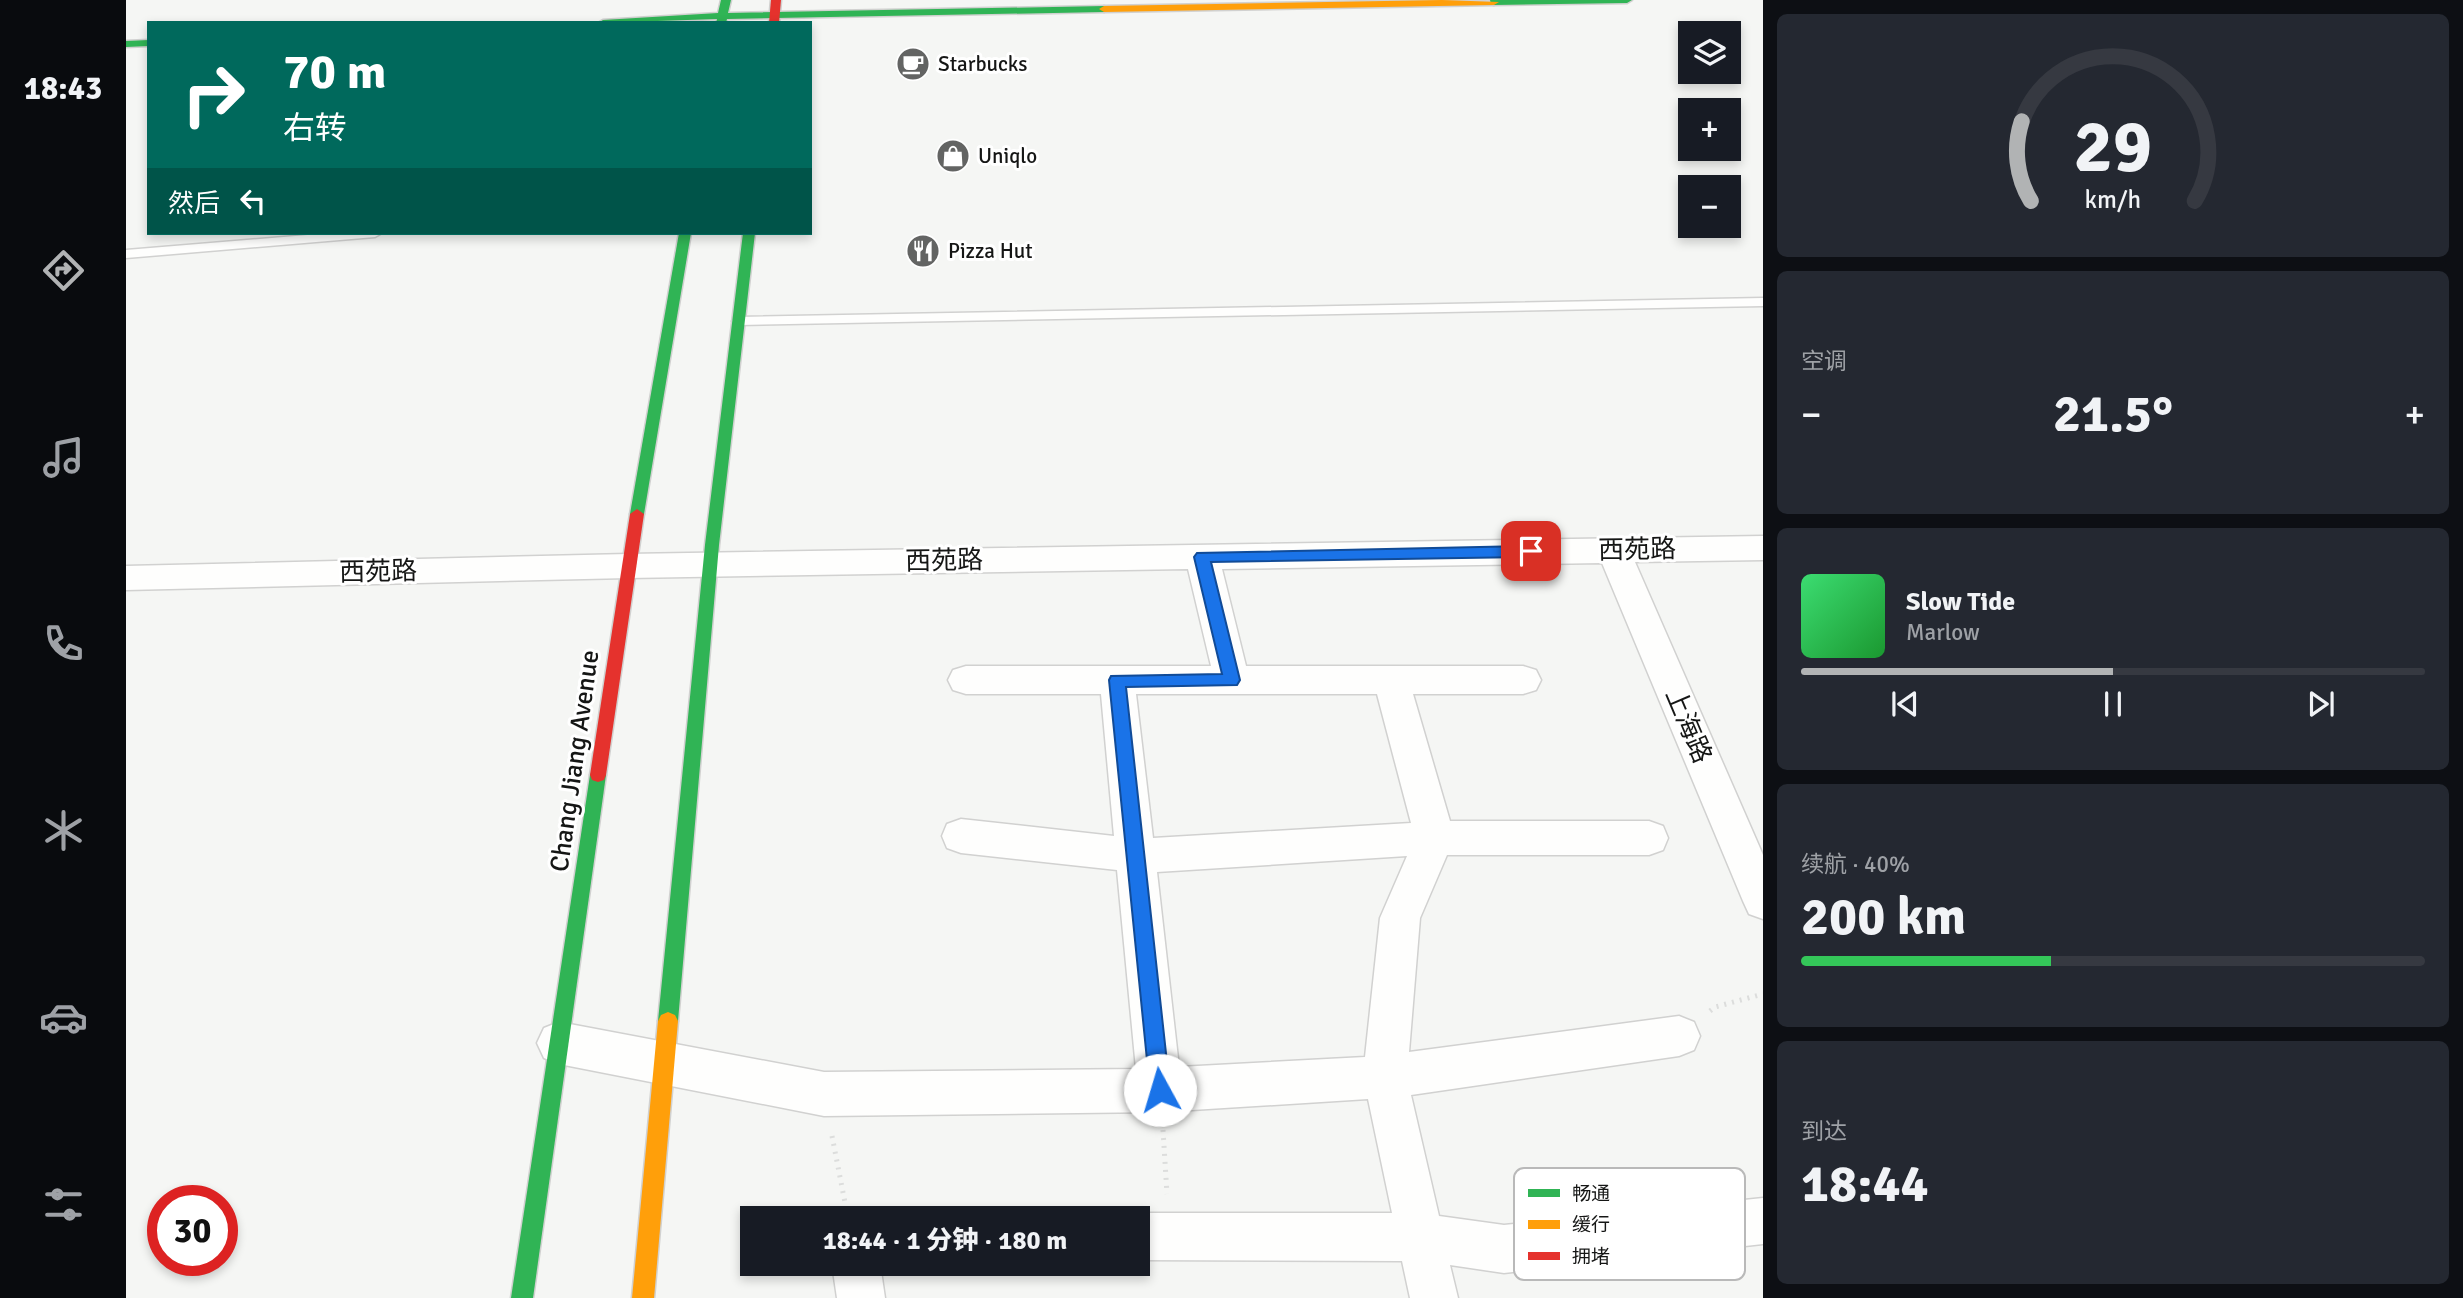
<!DOCTYPE html>
<html lang="zh">
<meta charset="utf-8">
<style>
body{margin:0;font-family:Signika,"Noto Sans SC",sans-serif;background:#242831;color:#f1f3f6;height:100vh;display:flex;flex-direction:column;font-size:26px;white-space:nowrap}
*{box-sizing:border-box;margin:0}
p{font-size:23px;color:#9ea1a6}
.icon{flex:none;width:38px;height:38px;fill:none;stroke:currentColor;stroke-width:2;stroke-linecap:round;stroke-linejoin:round}
.map{position:relative;flex:1;overflow:hidden}
.sheet{display:flex;flex-direction:column;gap:14px;padding:14px;background:#0d0f14;width:700px}
.sheet>*{flex:none}
.top-card{position:absolute;left:21px;top:21px;width:665px;height:214px;border-radius:0px;box-shadow:0 4px 10px #0003;background:#00695c;color:#fff;overflow:hidden}
.fabs{position:absolute;left:1552px;top:21px;display:grid;gap:14px}
.fabs a{display:grid;place-items:center;width:63px;height:63px;border-radius:0px;background:#171b24;box-shadow:0 4px 10px #0003;font-size:35px}
.speed{position:absolute;left:21px;top:1185px;display:flex;gap:14px;font-size:35px;font-weight:700;text-align:center}
.speed>*{display:grid;place-content:center;width:91px;height:91px;border-radius:50%;background:#171b24;box-shadow:0 4px 10px #0003;line-height:1}
.speed .limit{border:10px solid #d22;background:#fff;color:#111}
.pin{position:absolute;display:grid;place-items:center;width:60px;height:60px;color:#fff;margin:-30px;border-radius:14px;box-shadow:0 4px 10px #0006}
.me{position:absolute;width:77px;margin:-38px;rotate:354deg;stroke-linejoin:round;filter:drop-shadow(0 0 5px #0008)}
.turn{display:flex;align-items:center;gap:24px;height:147px;padding:0 21px;font-size:32px}
.turn .icon{width:91px;height:91px;stroke-width:2.5}
.turn b{display:block;font-size:49px;line-height:60px}
.then{display:flex;align-items:center;height:66px;padding:0 21px;background:#0003;gap:14px;font-size:26px}
.big{font-size:52px;font-weight:800;line-height:1.1}
.sheet .tile{flex:1;display:flex;flex-direction:column;justify-content:center;gap:10px;min-width:0;padding:0 24px;border-radius:10px;background:#242831}
.sheet .dial{align-items:center;gap:0}
.dial svg{height:182px;overflow:visible;fill:none;stroke:#363941;stroke-width:7;stroke-linecap:round;text-anchor:middle}
.dial text{fill:#f1f3f6;stroke:none}
.song{display:flex;align-items:center;gap:21px}
.cover{width:84px;height:84px;border-radius:10px;background:linear-gradient(135deg,hsl(140 70% 55%),hsl(130 70% 35%))}
.played{height:7px;border-radius:4px;background:linear-gradient(90deg,#b1b3b4 50%,#363941 50%)}
.keys{display:flex;justify-content:space-around;direction:ltr}
.heat{display:flex;justify-content:space-between;align-items:center;font-size:38px;direction:ltr}
.charge{height:10px;border-radius:5px;background:linear-gradient(90deg,#34c759 40%,#363941 0)}
.trip{position:absolute;left:614px;top:1206px;width:410px;height:70px;border-radius:0px;background:#171b24;box-shadow:0 4px 10px #0003;font-weight:800;line-height:70px;text-align:center}
main{display:flex;flex:1;min-height:0}
.dock{display:flex;flex-direction:column;width:126px;justify-content:space-around;align-items:center;background:#090b0e;color:#9ea1a6}
.dock .icon{width:49px;height:49px}
.dock .on{color:#b1b3b4}
.dock b{font-size:32px;color:#f1f3f6}
.map>svg:first-child{display:block}
</style>
<main>
<nav class="dock">
<b>18:43</b>
<svg class="icon on" aria-label="directions" viewBox="0 0 24 24"><path d="M12 3l9 9-9 9-9-9zM9 14v-3h6M13 9l2 2-2 2"/></svg>
<svg class="icon" aria-label="music" viewBox="0 0 24 24"><path d="M9 18V5l10-2v13"/><circle cx="6" cy="18" r="3"/><circle cx="16" cy="16" r="3"/></svg>
<svg class="icon" aria-label="phone" viewBox="0 0 24 24"><path d="M5 4h4l2 5-3 2q2 4 5 5l2-3 5 2v4C11 20 4 13 5 4z"/></svg>
<svg class="icon" aria-label="climate" viewBox="0 0 24 24"><path d="M12 3v18M4 7l16 10M4 17L20 7"/></svg>
<svg class="icon" aria-label="car" viewBox="0 0 24 24"><path d="M5 17H2v-5l4-1 3-4h7l3 4 3 1v5h-3M9 17h6M6 11h13"/><circle cx="7" cy="17" r="2"/><circle cx="17" cy="17" r="2"/></svg>
<svg class="icon" aria-label="filters" viewBox="0 0 24 24"><path d="M4 7h16M4 17h16"/><circle cx="9" cy="7" r="2"/><circle cx="15" cy="17" r="2"/></svg>
</nav>
<div class="map">
<svg width="1637" height="1298" viewBox="0 0 1637 1298">
<rect width="100%" height="100%" fill="#f5f6f4"/>
<g fill="none" stroke-linecap="round" stroke-linejoin="round">
<defs>
<g id="lane">
<path d="M 205,233 L 256,233 L 249,237 L 0,258 L 0,250 Z"/>
<path d="M 1637,298 L 1637,306 L 613,325 L 606,321 L 613,317 Z"/>
</g>
<g id="street">
<path d="M 1637,536 L 1637,560 L 1509,562 L 1637,855 L 1637,919 L 1623,914 L 1617,901 L 1476,563 L 1096,569 L 1120,666 L 1397,666 L 1410,670 L 1415,680 L 1410,690 L 1397,694 L 1287,694 L 1324,821 L 1523,821 L 1537,826 L 1542,838 L 1537,850 L 1523,855 L 1321,855 L 1294,918 L 1283,1052 L 1553,1016 L 1568,1022 L 1574,1036 L 1568,1050 L 1553,1056 L 1285,1095 L 1313,1216 L 1378,1225 L 1637,1198 L 1637,1244 L 1378,1273 L 1324,1265 L 1332,1298 L 1284,1298 L 1276,1261 L 1012,1260 L 1012,1218 L 1001,1218 L 1012,1213 L 1266,1213 L 1242,1099 L 1034,1112 L 698,1116 L 433,1064 L 418,1058 L 411,1043 L 418,1028 L 433,1022 L 698,1072 L 1010,1069 L 991,870 L 835,853 L 821,848 L 816,836 L 821,824 L 835,819 L 988,836 L 975,694 L 840,694 L 827,690 L 822,680 L 827,670 L 840,666 L 1085,666 L 1062,569 L 502,578 L 0,590 L 0,566 L 502,554 ZM 1010,694 L 1251,694 L 1285,823 L 1027,838 ZM 1281,856 L 1254,918 L 1239,1057 L 1053,1067 L 1031,872 Z"/>
<path d="M 706,1264 L 754,1264 L 759,1298 L 711,1298 Z"/>
</g>
<g id="fast">
<path d="M 595,0 L 605,0 L 602,13 L 978,6 L 983,9 L 978,12 L 601,19 L 600,23 L 590,23 L 591,19 L 472,23 L 477,20 L 592,13 Z"/>
<path d="M 1364,0 L 1506,0 L 1501,3 L 1368,5 L 1365,4 Z"/>
<path d="M 23,40 L 23,46 L 0,47 L 0,41 Z"/>
<path d="M 553,233 L 565,233 L 518,514 L 511,519 L 504,514 Z"/>
<path d="M 617,233 L 629,233 L 593,545 L 552,1021 L 549,1027 L 542,1030 L 535,1027 L 532,1021 L 579,545 Z"/>
<path d="M 472,768 L 478,770 L 480,775 L 407,1298 L 385,1298 L 464,775 L 466,770 Z"/>
</g>
<g id="slow">
<path d="M 1316,0 L 1373,2 L 1368,5 L 978,12 L 973,9 L 978,6 Z"/>
<path d="M 542,1012 L 549,1015 L 552,1021 L 528,1298 L 506,1298 L 532,1021 L 535,1015 Z"/>
</g>
<g id="jam">
<path d="M 645,0 L 655,0 L 653,23 L 643,23 Z"/>
<path d="M 511,509 L 518,514 L 480,775 L 478,780 L 472,782 L 466,780 L 464,775 L 504,514 Z"/>
</g>
</defs>
<use href="#lane" stroke="#d1d1d0" stroke-width="3"/>
<use href="#street" stroke="#d1d1d0" stroke-width="3"/>
<use href="#fast" stroke="#d1d1d0" stroke-width="3"/>
<use href="#slow" stroke="#d1d1d0" stroke-width="3"/>
<use href="#jam" stroke="#d1d1d0" stroke-width="3"/>
<g stroke="#dcdddc" stroke-width="5" stroke-dasharray="2 6" stroke-linecap="butt">
<path d="M 1584,1011 L 1589,1007 L 1637,994"/>
<path d="M 1037,1130 L 1041,1194"/>
<path d="M 706,1136 L 722,1218"/>
</g>
<use href="#lane" fill="#fefefd" fill-rule="evenodd"/>
<use href="#street" fill="#fefefd" fill-rule="evenodd"/>
<use href="#fast" fill="#30b455" fill-rule="evenodd"/>
<use href="#slow" fill="#ff9f0a" fill-rule="evenodd"/>
<use href="#jam" fill="#e5322d" fill-rule="evenodd"/>
</g>
<path fill="#1a73e8" stroke="#114b97" stroke-width="2" d="M 1405,546 L 1412,551 L 1405,557 L 1085,562 L 1114,680 L 1111,685 L 1000,687 L 1044,1090 L 1041,1097 L 1034,1100 L 1027,1097 L 1024,1090 L 983,680 L 985,676 L 1096,674 L 1068,557 L 1071,553 Z"/>
<defs>
<symbol id="cafe-disc" viewBox="-11 -11 22 22"><circle r="9.5" fill="#636463" stroke="#fff"/><path d="M-5.5-4.5H6V0H3Q3 3.5 0 3.5H-2.5Q-5.5 3.5-5.5 0ZM3-3.2v2h1.7v-2ZM-6 4.5H4V6H-6Z" fill="#fff"/></symbol>
<symbol id="shop-disc" viewBox="-11 -11 22 22"><circle r="9.5" fill="#636463" stroke="#fff"/><path d="M-5-2.5h2.3a2.7 3.5 0 0 1 5.4 0H5L5.5 6h-11ZM-1.5-2.5h3a1.5 2.3 0 0 0-3 0Z" fill="#fff"/></symbol>
<symbol id="restaurant-disc" viewBox="-11 -11 22 22"><circle r="9.5" fill="#636463" stroke="#fff"/><path d="M-5-6h1v4h1v-4h1v4h1v-4h1v5L-1.5 .5V6h-2V.5L-5-1ZM5-6V6H3V1.5H1.5Q1.5-4 5-6Z" fill="#fff"/></symbol>
</defs>
<g fill-rule="evenodd">
<use href="#cafe-disc" x="768" y="45" width="38" height="38"/>
<use href="#shop-disc" x="808" y="137" width="38" height="38"/>
<use href="#restaurant-disc" x="778" y="232" width="38" height="38"/>
</g>
<g text-anchor="middle" dominant-baseline="central" stroke-width="6" stroke-linejoin="round" paint-order="stroke">
<g font-size="21" fill="#151615" stroke="#fff" text-anchor="start">
<text x="812" y="64">Starbucks</text>
<text x="852" y="156">Uniqlo</text>
<text x="822" y="251">Pizza Hut</text>
</g>
<g font-size="26" fill="#151615" stroke="#fff">
<text transform="translate(1511 550) rotate(-1)">西苑路</text>
<text transform="translate(818 561) rotate(-1)">西苑路</text>
<text transform="translate(252 572) rotate(-1)">西苑路</text>
<text transform="translate(1562 726) rotate(67)">上海路</text>
<text transform="translate(449 761) rotate(-82)">Chang Jiang Avenue</text>
</g>
</g>
<rect x="1388" y="1168" width="231" height="112" rx="10" fill="#fff" stroke="#b9b9b9" stroke-width="2"/>
<rect x="1402" y="1189" width="32" height="8" fill="#30b455"/>
<rect x="1402" y="1220" width="32" height="9" fill="#ff9f0a"/>
<rect x="1402" y="1252" width="32" height="8" fill="#e5322d"/>
<g font-size="19" fill="#151615">
<text x="1446" y="1200">畅通</text>
<text x="1446" y="1231">缓行</text>
<text x="1446" y="1263">拥堵</text>
</g>
</svg>
<div class="fabs">
<a><svg class="icon" aria-label="layers" viewBox="0 0 24 24"><path d="M12 4l9 5-9 5-9-5zM3 14l9 5 9-5"/></svg></a>
<a>+</a>
<a>−</a>
</div>
<div class="speed"><div class="limit">30</div></div>
<div class="pin" style="left:1405px;top:551px;background:#d93025"><svg class="icon" aria-label="arrive" viewBox="0 0 24 24"><path d="M6 21V4h12l-3 4 3 4H6"/></svg></div>
<svg class="me" style="left:1034px;top:1090px" viewBox="-20 -20 40 40"><circle r="19" fill="#fff"/><path d="M0-13L10 11 0 6-10 11z" fill="#1a73e8"/></svg>
<div class="trip">18:44 · 1 分钟 · 180 m</div>
<div class="top-card">
<div class="turn"><svg class="icon" aria-label="right" viewBox="0 0 24 24"><path d="M7 20v-9h11M14 6l5 5-5 5"/></svg><div><b>70 m</b>右转</div></div>
<div class="then">然后<svg class="icon" aria-label="left" viewBox="0 0 24 24"><path d="M17 20v-9H6M10 6l-5 5 5 5"/></svg></div>
</div>
</div>
<section class="sheet">
<div class="tile dial"><svg viewBox="0 0 100 80">
<path d="M14 69A42 42 0 1 1 86 69"/>
<path d="M14 69A42 42 0 0 1 10 34" stroke="#b1b3b4"/>
<text x="50" y="56" font-size="32" font-weight="700">29</text>
<text x="50" y="72" font-size="11">km/h</text>
</svg></div>
<div class="tile"><p>空调</p>
<div class="heat"><a>−</a><b class="big">21.5°</b><a>+</a></div>
</div>
<div class="tile">
<div class="song"><i class="cover"></i><div><b>Slow Tide</b><p>Marlow</p></div></div>
<div class="played"></div>
<div class="keys"><svg class="icon" aria-label="previous" viewBox="0 0 24 24"><path d="M18 5L8 12l10 7zM5 5v14"/></svg><svg class="icon" aria-label="pause" viewBox="0 0 24 24"><path d="M8 5v14M16 5v14"/></svg><svg class="icon" aria-label="next" viewBox="0 0 24 24"><path d="M6 5l10 7-10 7zM19 5v14"/></svg></div>
</div>
<div class="tile"><p>续航 · 40%</p><b class="big">200 km</b><div class="charge"></div></div>
<div class="tile"><p>到达</p><b class="big">18:44</b></div>
</section>
</main>
